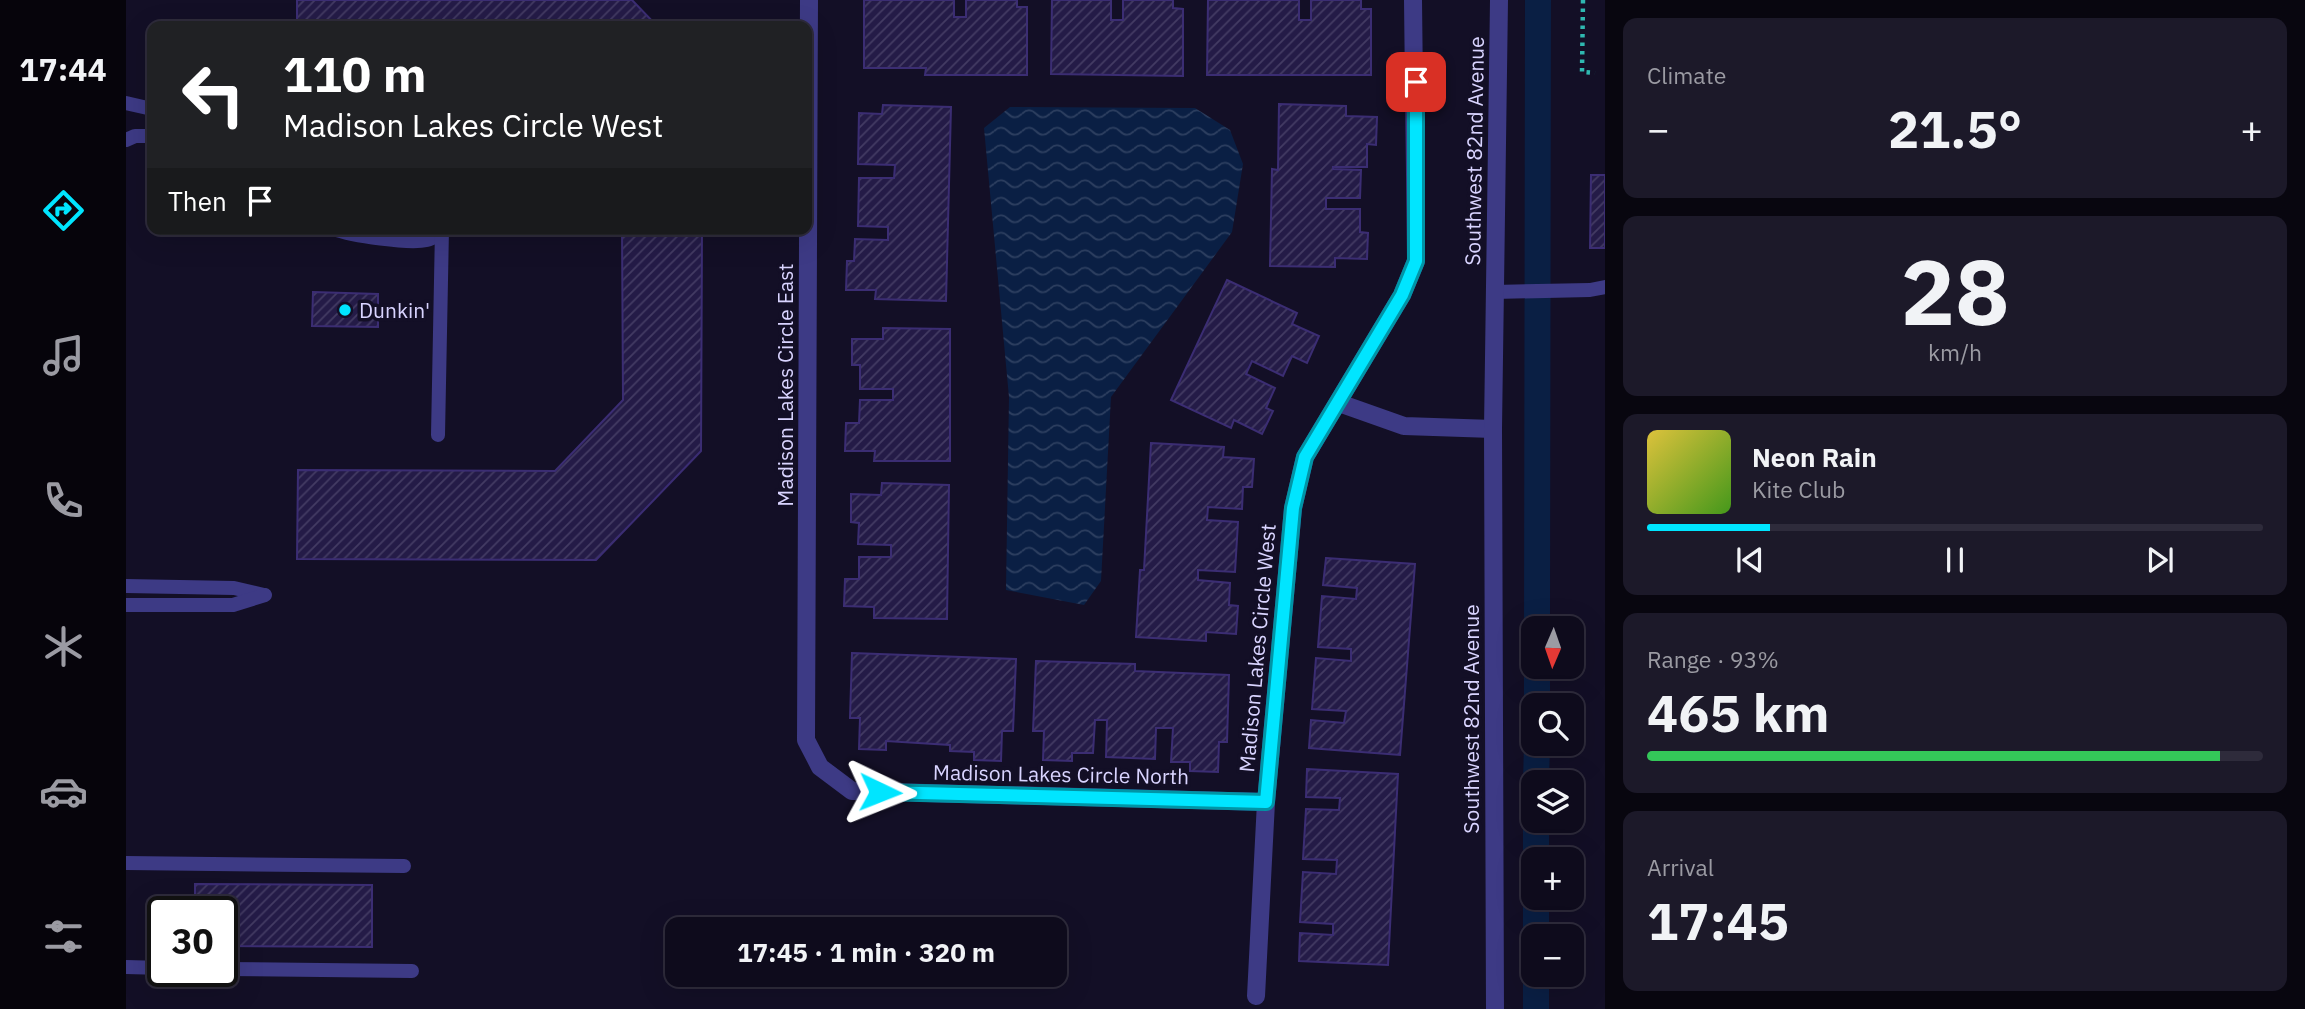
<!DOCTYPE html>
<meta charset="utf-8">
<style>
body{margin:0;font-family:"IBM Plex Sans",sans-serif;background:#1c1929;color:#f1f3f6;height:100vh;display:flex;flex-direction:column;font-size:26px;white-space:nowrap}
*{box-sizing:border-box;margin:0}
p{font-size:23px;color:#9b9ba3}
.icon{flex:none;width:38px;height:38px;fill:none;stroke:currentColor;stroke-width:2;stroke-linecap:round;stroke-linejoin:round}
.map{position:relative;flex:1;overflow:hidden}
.side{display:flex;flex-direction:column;gap:18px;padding:18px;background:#08060f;width:700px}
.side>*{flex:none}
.hud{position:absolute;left:21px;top:21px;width:665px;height:214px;border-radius:14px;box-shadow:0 7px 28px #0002,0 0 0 2px #2e2b3b;background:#202124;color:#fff;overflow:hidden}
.needle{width:46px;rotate:182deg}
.buttons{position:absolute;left:1395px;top:616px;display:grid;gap:14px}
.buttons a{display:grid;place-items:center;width:63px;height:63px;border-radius:14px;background:#0e0b1c;box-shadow:0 7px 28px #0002,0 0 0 2px #2e2b3b;font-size:35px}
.speed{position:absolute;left:21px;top:896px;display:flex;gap:14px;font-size:35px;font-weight:700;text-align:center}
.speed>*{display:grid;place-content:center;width:91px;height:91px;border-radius:50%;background:#0e0b1c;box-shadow:0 7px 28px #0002,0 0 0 2px #2e2b3b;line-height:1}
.speed .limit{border:4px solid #111;border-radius:10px;background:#fff;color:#111}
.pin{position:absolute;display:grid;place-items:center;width:60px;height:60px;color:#fff;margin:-30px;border-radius:14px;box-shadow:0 4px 10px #0006}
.me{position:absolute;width:77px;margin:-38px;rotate:92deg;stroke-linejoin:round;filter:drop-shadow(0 0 5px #0008)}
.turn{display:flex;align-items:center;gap:24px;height:147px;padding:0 21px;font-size:32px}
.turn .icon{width:91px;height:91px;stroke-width:2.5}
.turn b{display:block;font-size:49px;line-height:60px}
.then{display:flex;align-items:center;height:66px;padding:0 21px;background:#0003;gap:14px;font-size:26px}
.big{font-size:52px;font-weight:800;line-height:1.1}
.side .widget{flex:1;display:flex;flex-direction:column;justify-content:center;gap:10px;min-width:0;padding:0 24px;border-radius:14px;background:#1c1929}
.side .dial{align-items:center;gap:0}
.dial b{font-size:91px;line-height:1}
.song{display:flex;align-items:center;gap:21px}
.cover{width:84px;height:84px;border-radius:10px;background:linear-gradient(135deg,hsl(50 70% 55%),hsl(100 70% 35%))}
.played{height:7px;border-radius:4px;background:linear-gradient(90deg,#00e5ff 20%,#2e2b3b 20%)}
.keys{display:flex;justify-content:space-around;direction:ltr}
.heat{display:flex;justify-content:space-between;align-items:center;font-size:38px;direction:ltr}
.charge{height:10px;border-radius:5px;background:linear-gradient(90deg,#34c759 93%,#2e2b3b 0)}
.trip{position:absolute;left:539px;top:917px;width:402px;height:70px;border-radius:14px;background:#0e0b1c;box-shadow:0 7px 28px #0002,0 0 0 2px #2e2b3b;font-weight:800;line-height:70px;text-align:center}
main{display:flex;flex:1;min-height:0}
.tab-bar{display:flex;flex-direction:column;width:126px;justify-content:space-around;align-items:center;background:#06040b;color:#9b9ba3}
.tab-bar .icon{width:49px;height:49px}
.tab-bar .active{color:#00e5ff}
.tab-bar b{font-size:32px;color:#f1f3f6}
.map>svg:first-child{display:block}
</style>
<main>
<nav class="tab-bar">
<b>17:44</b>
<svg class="icon active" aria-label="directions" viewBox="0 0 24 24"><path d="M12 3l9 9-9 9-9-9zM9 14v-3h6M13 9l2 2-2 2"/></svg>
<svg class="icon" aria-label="music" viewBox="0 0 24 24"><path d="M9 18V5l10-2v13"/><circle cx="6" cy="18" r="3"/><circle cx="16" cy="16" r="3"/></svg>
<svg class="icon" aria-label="phone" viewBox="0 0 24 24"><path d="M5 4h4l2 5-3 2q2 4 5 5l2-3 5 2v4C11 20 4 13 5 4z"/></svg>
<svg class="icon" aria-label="climate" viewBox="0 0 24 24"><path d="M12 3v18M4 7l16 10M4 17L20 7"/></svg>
<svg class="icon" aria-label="car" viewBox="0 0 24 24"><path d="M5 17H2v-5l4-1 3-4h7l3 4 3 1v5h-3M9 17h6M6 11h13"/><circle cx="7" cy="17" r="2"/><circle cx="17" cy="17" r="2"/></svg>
<svg class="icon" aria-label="filters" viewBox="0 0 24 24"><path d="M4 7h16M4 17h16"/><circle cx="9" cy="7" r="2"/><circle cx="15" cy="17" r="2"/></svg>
</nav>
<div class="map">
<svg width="1479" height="1009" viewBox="0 0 1479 1009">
<defs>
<pattern id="water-waves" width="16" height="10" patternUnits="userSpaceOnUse" patternTransform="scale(1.75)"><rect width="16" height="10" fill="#0a1f44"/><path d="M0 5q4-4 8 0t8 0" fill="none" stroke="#2d3f60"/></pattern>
<pattern id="building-hatch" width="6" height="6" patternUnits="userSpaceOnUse" patternTransform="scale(1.75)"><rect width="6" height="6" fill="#241b47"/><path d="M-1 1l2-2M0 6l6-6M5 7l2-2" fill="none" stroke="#433b63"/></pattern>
</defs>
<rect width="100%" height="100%" fill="#130f26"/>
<path fill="url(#water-waves)" d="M 884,107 L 1069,108 L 1104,130 L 1117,164 L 1106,232 L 985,397 L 975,581 L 958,605 L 880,590 L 883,397 L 858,128 Z"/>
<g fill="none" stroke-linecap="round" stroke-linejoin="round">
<g stroke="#0a1f44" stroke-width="26">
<path d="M 1411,628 L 1412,0"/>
<path d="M 1411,705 L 1411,667"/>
<path d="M 1410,782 L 1411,744"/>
<path d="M 1410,859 L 1410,821"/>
<path d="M 1410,936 L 1410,898"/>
<path d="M 1410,1009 L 1410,975"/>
</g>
</g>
<g fill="url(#building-hatch)" stroke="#3b2d73" stroke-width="2">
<path d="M 171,0 L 506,0 L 531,26 L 171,26 Z"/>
<path d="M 738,0 L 828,0 L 828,17 L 840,17 L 840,0 L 891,0 L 891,7 L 901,7 L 901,75 L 799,75 L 800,68 L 738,68 Z"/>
<path d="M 926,0 L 985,0 L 985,20 L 997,20 L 997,0 L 1047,0 L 1047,8 L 1057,9 L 1057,76 L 925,74 Z"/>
<path d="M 1082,0 L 1173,0 L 1173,20 L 1185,20 L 1185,0 L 1235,0 L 1235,9 L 1245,9 L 1245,75 L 1081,75 Z"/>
<path d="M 1153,104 L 1220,106 L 1220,116 L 1251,117 L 1250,145 L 1241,144 L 1241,167 L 1207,167 L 1207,169 L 1235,170 L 1234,198 L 1200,198 L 1200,209 L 1234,209 L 1234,232 L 1242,233 L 1241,259 L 1209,258 L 1209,267 L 1144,266 L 1146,169 L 1152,170 Z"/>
<path d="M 757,105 L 825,107 L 820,301 L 749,299 L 750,290 L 720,290 L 721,261 L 728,261 L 729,239 L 762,240 L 762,227 L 732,226 L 733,178 L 768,178 L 769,165 L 732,164 L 733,113 L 756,114 Z"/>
<path d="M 1465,175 L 1479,175 L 1479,248 L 1464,248 Z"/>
<path d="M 496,229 L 576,229 L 575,451 L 470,560 L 171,559 L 172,470 L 429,471 L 497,400 Z"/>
<path d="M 1101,280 L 1171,313 L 1166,324 L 1193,336 L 1181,363 L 1166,356 L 1157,376 L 1126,361 L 1120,374 L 1149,388 L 1140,408 L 1147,411 L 1136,434 L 1108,420 L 1105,428 L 1045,400 Z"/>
<path d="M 187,292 L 252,294 L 252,327 L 186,326 Z"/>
<path d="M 757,328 L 824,329 L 824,461 L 748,461 L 749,451 L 719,451 L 720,423 L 733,423 L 734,400 L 767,400 L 767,389 L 734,389 L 734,365 L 726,365 L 726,339 L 757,339 Z"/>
<path d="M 1025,443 L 1098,447 L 1097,457 L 1128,459 L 1126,487 L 1117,487 L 1116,509 L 1082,507 L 1081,520 L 1112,522 L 1109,572 L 1072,570 L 1072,580 L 1104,583 L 1103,605 L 1112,606 L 1110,634 L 1080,632 L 1080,641 L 1010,637 L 1014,570 L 1018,570 Z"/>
<path d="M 756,483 L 823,485 L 821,619 L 748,618 L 748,607 L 718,606 L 719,579 L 733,579 L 733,557 L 765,557 L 765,545 L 732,544 L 733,523 L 725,522 L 725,494 L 755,495 Z"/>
<path d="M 1200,558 L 1289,564 L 1274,755 L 1183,748 L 1185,720 L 1218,723 L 1220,711 L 1186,709 L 1190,658 L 1225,661 L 1225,649 L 1192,647 L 1196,596 L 1230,599 L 1231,588 L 1197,585 Z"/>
<path d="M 726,653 L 890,659 L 887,731 L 876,731 L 875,761 L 848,760 L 848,752 L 824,751 L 824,745 L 760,741 L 760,750 L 733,749 L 734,718 L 724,718 Z"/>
<path d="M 910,661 L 1009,664 L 1009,671 L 1103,675 L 1101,742 L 1093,742 L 1092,772 L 1064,771 L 1064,762 L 1045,762 L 1047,728 L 1030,728 L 1029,759 L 980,757 L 981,720 L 969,720 L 967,753 L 946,753 L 946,761 L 917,760 L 918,731 L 907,731 Z"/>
<path d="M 1181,769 L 1272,774 L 1262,965 L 1173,961 L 1174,933 L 1207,935 L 1207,924 L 1174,922 L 1177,872 L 1210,874 L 1211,860 L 1177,859 L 1180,809 L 1213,810 L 1214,798 L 1180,797 Z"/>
<path d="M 69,884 L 246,885 L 246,947 L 96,946 L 96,912 L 69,912 Z"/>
</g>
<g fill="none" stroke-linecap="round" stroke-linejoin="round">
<path stroke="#2fb8b0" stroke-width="4.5" stroke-dasharray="3.5 5" stroke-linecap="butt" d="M 1457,0 L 1456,72 L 1469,73"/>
<g stroke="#3d3a85" stroke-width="14">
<path d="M 0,103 L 26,109"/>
<path d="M 0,140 L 9,136 L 26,136"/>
<path d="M 208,229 C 226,236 283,244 301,240 C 306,239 311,235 316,232 L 311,229"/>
<path d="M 1368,292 L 1464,290 L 1479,287"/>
<path d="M 312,435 L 316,229"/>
<path d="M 0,586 L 108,588 L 138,595"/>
<path d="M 0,605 L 107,605 L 139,595"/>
<path d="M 0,863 L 278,866"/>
<path d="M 0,967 L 37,968"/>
<path d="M 96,969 L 286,971"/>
</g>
<g stroke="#3d3a85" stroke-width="18">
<path d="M 683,0 L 680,740 L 694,767 L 726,791 L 1140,802"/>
<path d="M 1213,403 L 1278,426 L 1367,429"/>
<path d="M 1130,996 L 1140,802 L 1167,508 L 1179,457 L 1276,295 L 1290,261 L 1287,0"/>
<path d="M 1369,1009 L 1367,429 L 1373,0"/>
</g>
</g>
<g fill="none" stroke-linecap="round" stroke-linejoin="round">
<defs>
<path id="route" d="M 754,792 L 1140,802 L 1167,508 L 1179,457 L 1276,295 L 1290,261 L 1290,82"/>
</defs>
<use href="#route" stroke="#0095a6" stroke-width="18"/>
<use href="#route" stroke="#00e5ff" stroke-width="12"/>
</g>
<circle fill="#00e5ff" stroke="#130f26" stroke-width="2.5" cx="219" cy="310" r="7"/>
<g text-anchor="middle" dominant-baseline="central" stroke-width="7" stroke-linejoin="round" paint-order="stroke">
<g font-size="21" fill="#d9d4ff" stroke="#130f26">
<text transform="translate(1348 151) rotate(-89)">Southwest 82nd Avenue</text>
<text transform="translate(659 385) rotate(-90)">Madison Lakes Circle East</text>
<text transform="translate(1131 648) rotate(-85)">Madison Lakes Circle West</text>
<text transform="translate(1345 719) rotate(-90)">Southwest 82nd Avenue</text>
<text transform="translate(935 774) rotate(1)">Madison Lakes Circle North</text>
</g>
<g font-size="21" fill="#d9d4ff" stroke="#130f26" text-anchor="start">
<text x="233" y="310">Dunkin'</text>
</g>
</g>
</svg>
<div class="buttons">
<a><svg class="needle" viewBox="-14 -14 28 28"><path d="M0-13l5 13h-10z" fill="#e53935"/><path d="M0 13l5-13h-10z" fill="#9b9ba3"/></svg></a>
<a><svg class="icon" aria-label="search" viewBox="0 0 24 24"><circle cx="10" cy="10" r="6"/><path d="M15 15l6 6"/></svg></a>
<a><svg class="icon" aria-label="layers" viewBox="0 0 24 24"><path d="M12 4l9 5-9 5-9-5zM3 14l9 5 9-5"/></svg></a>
<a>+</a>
<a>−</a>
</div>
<div class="speed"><div class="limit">30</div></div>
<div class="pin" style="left:1290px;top:82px;background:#d93025"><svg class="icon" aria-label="arrive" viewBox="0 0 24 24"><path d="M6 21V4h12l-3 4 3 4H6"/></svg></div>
<svg class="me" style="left:754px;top:792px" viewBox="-20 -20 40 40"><path d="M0-17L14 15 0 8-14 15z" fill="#00e5ff" stroke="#fff" stroke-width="4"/></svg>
<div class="trip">17:45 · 1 min · 320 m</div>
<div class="hud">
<div class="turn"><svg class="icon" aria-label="left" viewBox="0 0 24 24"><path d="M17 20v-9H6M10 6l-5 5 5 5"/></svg><div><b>110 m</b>Madison Lakes Circle West</div></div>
<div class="then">Then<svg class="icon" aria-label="arrive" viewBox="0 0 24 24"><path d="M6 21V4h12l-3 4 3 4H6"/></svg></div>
</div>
</div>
<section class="side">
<div class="widget"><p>Climate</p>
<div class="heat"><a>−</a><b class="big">21.5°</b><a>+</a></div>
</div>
<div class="widget dial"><b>28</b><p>km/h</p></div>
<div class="widget">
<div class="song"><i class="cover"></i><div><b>Neon Rain</b><p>Kite Club</p></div></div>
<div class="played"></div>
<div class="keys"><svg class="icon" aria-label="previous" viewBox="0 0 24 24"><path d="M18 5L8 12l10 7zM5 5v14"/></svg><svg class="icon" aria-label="pause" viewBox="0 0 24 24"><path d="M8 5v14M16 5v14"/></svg><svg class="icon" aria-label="next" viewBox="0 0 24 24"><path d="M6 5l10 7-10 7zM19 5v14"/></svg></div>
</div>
<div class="widget"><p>Range · 93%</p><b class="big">465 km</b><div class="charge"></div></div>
<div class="widget"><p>Arrival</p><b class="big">17:45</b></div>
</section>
</main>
